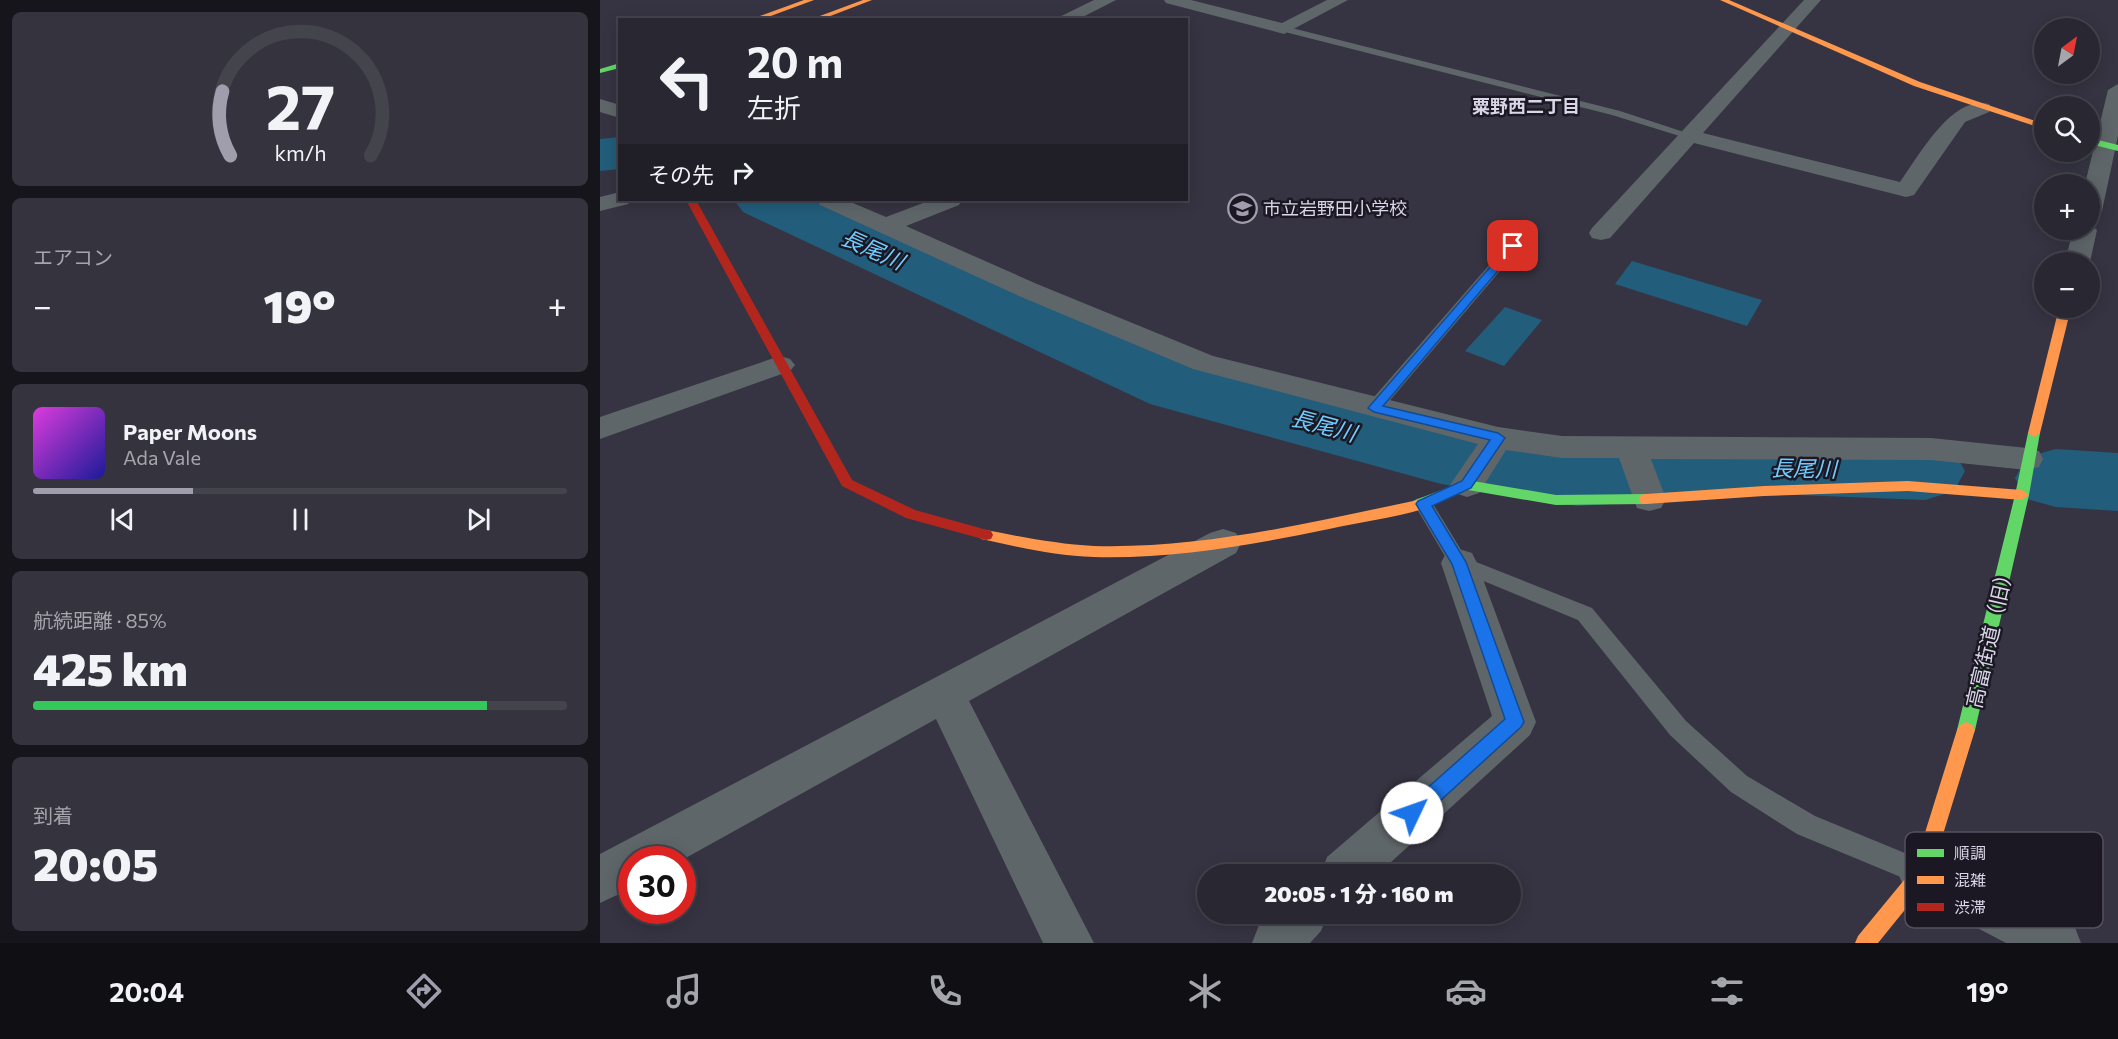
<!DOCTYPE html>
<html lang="ja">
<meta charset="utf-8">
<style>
body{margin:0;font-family:Commissioner,"Noto Sans JP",sans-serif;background:#34333e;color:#f1f3f6;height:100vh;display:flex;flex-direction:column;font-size:22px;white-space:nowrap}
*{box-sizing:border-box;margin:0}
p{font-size:20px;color:#a5a5ac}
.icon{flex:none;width:33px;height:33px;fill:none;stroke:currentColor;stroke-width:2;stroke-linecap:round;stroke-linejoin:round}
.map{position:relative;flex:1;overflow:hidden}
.details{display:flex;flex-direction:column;gap:12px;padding:12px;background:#16151c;width:600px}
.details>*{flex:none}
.hud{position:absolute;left:18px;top:18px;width:570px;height:183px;border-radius:0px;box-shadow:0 3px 15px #0003,0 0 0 2px #44444d;background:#282732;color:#f1f3f6;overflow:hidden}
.needle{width:39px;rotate:32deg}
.fabs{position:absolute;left:1434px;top:18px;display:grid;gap:12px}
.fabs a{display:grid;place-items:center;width:66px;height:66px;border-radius:50%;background:#282732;box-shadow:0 3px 15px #0003,0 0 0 2px #44444d;font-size:30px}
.speed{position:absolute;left:18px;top:846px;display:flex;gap:12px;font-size:30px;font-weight:700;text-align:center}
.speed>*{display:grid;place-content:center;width:78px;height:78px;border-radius:50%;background:#282732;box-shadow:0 3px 15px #0003,0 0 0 2px #44444d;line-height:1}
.speed .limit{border:9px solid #d22;background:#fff;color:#111}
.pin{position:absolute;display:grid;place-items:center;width:51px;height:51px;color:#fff;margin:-26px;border-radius:12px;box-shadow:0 3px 9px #0006}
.me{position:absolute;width:66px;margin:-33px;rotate:48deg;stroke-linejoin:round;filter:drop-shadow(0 0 4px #0008)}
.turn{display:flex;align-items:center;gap:21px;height:126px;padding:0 30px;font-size:27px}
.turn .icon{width:78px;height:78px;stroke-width:2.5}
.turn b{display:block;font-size:42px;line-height:51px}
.then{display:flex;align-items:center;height:57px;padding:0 30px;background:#0003;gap:12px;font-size:22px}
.big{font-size:45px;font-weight:800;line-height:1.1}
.details .widget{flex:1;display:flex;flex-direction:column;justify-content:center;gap:9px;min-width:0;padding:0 21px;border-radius:9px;background:#34333e}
.details .dial{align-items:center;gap:0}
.dial svg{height:156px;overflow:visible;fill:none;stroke:#44444d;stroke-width:7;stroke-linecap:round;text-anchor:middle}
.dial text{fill:#f1f3f6;stroke:none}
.song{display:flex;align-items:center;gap:18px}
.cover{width:72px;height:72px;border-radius:9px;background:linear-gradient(135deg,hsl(300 70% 55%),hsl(240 70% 35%))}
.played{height:6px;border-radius:3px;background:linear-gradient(90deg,#a09dad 30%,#44444d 30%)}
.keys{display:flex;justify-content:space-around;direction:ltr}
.heat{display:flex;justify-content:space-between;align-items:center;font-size:33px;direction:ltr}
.charge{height:9px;border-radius:4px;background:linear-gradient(90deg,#34c759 85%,#44444d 0)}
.trip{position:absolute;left:597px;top:864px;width:324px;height:60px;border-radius:30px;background:#282732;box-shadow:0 3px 15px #0003,0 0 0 2px #44444d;font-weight:800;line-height:60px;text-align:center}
.tabs{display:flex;height:96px;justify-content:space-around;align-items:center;background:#101014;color:#a5a5ac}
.tabs .icon{width:42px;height:42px}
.tabs .current{color:#a09dad}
.tabs b{font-size:27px;color:#f1f3f6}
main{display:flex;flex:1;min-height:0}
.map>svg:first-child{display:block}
</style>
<main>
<section class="details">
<div class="widget dial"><svg viewBox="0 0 100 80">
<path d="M14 69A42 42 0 1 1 86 69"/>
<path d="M14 69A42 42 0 0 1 10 36" stroke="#a09dad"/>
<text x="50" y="56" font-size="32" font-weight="700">27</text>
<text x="50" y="72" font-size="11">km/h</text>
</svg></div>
<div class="widget"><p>エアコン</p>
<div class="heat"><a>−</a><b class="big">19°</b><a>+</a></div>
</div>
<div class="widget">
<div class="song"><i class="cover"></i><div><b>Paper Moons</b><p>Ada Vale</p></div></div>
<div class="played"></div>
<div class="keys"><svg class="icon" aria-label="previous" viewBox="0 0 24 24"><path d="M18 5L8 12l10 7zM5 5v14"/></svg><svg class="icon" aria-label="pause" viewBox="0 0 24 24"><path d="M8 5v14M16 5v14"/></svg><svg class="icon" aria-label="next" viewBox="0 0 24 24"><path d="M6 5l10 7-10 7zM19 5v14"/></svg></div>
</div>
<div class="widget"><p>航続距離 · 85%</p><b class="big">425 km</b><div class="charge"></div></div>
<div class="widget"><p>到着</p><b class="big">20:05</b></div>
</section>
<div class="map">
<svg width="1518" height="943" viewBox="0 0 1518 943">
<rect width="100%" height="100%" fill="#363442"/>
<g fill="#225d7b">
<path d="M 1032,261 L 1162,300 L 1147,326 L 1015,284 Z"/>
<path d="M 905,307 L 942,320 L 904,366 L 865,351 Z"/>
</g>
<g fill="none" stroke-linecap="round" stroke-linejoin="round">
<g fill="#225d7b" fill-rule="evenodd">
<path d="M 20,137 L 20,169 L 0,171 L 0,139 Z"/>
<path d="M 134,200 L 210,200 L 599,369 L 841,428 L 977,448 L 1174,438 L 1325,442 L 1354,451 L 1365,471 L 1354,491 L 1325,500 L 1174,494 L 977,506 L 841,484 L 550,404 L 143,212 Z"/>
<path d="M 1456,449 L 1518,453 L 1518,511 L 1456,507 L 1427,499 L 1415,478 L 1427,457 Z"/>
</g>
<g fill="#5f6669" fill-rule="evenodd">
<path d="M 684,26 L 1020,111 L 1096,136 L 1086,138 L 1012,115 L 681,31 L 679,29 Z"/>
<path d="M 929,224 L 934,225 L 934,231 L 780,412 L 768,412 L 766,408 L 768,404 L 924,225 Z"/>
<path d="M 823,497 L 830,499 L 866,558 L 992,608 L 1086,721 L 1147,776 L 1215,816 L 1329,863 L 1333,872 L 1329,881 L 1320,885 L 1197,834 L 1131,792 L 1070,735 L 978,620 L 852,568 L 814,504 L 816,499 Z"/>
</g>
<g fill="#5f6669" fill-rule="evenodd">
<path d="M 494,0 L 516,0 L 477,20 L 453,20 Z"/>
<path d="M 564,0 L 591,0 L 682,23 L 727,0 L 748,0 L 684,34 L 566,3 Z"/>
<path d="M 1204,0 L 1221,0 L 1103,133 L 1300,182 C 1319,156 1352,94 1389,104 L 1392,108 L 1389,112 L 1365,122 L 1314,195 L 1306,197 L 1094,143 L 1010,238 L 1001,240 L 992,238 L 989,233 L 992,228 Z"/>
<path d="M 1518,84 L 1518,136 L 1502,211 L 1498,216 L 1490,218 L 1490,184 L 1485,184 L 1508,90 Z"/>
<path d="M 0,99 L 20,105 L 20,118 L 0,112 Z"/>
<path d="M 20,192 L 20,200 L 31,200 L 28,204 L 0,211 L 0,197 Z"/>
<path d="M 216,200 L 246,200 L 286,217 L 331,200 L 362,200 L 359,205 L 306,226 L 437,284 L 613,356 L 898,427 L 962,436 L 1331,438 L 1427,448 L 1439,451 L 1443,459 L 1439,467 L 1427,470 L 1331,460 L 1051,459 L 1066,499 L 1061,508 L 1049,511 L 1037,508 L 1019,458 L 962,458 L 906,450 L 879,493 L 867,497 L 855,493 L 850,485 L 878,444 L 593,369 L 419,296 L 220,205 Z"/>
<path d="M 1490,224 L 1497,230 L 1490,262 L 1465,262 L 1473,230 L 1490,230 Z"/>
<path d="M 180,356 L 190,359 L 195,365 L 190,371 L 0,439 L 0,417 Z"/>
<path d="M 623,529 L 636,533 L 641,543 L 636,553 L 369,701 L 494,943 L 443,943 L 336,719 L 82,860 L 32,860 L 32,888 L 0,903 L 0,854 L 610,533 Z"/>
<path d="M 859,549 L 872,553 L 877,563 L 936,722 L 930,735 L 778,874 L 721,874 L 727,857 L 892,716 L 841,563 L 846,553 Z"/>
<path d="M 1322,849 L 1474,925 L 1481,943 L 1406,943 L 1305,890 L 1298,873 L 1305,856 Z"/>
<path d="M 671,914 L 728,914 L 721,931 L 710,943 L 652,943 L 659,925 Z"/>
</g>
<g fill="#63d668" fill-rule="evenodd">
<path d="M 20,63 L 20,68 L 0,73 L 0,69 Z"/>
<path d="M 1490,138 L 1518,145 L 1518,151 L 1490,144 Z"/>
<path d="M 1434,429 L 1440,433 L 1429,495 L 1375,730 L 1372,735 L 1366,738 L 1360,735 L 1357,730 L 1415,495 L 1428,433 Z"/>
<path d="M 867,480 L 956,495 L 1046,494 L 1051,495 L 1053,499 L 1051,503 L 1046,504 L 956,505 L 868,490 L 818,510 L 813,509 L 811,505 L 813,501 Z"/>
</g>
<g fill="#ff974d" fill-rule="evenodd">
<path d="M 204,0 L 214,0 L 160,20 L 149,20 Z"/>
<path d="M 263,0 L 272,0 L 220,20 L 209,20 Z"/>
<path d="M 1120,0 L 1129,0 L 1320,82 L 1444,124 L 1444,129 L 1314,86 Z"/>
<path d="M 1459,308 L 1471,308 L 1440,433 L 1434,437 L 1428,433 Z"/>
<path d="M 1308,481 L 1422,490 L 1429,495 L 1422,500 L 1308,491 L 1164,496 L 1046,504 L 1041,503 L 1039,499 L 1041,495 L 1046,494 L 1164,486 Z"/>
<path d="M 818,500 L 823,501 L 825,505 L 823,509 C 793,518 760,522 729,529 C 652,545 573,559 494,557 C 457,556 422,548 386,540 L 381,539 L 379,535 L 381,531 L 386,530 C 422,537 457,544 494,546 C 603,549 712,522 818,500 Z"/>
<path d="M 1366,722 L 1372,725 L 1375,730 L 1329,880 L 1278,943 L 1255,943 L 1258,936 L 1314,868 L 1357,730 L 1360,725 Z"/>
</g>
<path fill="#b3261e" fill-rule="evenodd" d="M 86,200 L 96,200 L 252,480 L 315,510 L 391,531 L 393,535 L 391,539 L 386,540 L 306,518 L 242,486 Z"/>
</g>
<path fill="#1a73e8" stroke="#114b97" stroke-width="1.5" d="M 910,244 L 919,246 L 783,406 L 898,433 L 905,438 L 871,488 L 832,506 L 866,562 L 924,722 L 921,727 L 819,820 L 812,822 L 806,820 L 803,813 L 806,807 L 905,719 L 852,564 L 816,504 L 818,501 L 862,481 L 890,440 L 774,412 L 768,408 Z"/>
<defs>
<symbol id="school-ring" viewBox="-11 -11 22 22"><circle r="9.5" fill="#1b1824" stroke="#a09dad" stroke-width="1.5"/><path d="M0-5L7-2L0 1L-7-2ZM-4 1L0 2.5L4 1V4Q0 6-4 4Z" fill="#a09dad"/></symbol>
</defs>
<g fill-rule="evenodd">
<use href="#school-ring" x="626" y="192" width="33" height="33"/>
</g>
<g text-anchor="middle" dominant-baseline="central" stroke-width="5" stroke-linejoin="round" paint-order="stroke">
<g font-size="18" font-weight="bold" fill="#d9d6e7" stroke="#1b1824">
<text x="926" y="106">粟野西二丁目</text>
</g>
<g font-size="18" fill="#d9d6e7" stroke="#1b1824" text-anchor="start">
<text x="663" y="208">市立岩野田小学校</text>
</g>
<g font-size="21" fill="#d9d6e7" stroke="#1b1824">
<text transform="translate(1389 636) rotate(-77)">高富街道（旧）</text>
</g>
<g font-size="22" font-style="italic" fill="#71ccff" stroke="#1b1824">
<text transform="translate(273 249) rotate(24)">長尾川</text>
<text transform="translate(724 425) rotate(15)">長尾川</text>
<text transform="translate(1204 468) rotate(1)">長尾川</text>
</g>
</g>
<rect x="1305" y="832" width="198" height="96" rx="9" fill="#1b1824" stroke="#54515e" stroke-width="1.5"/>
<rect x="1317" y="849" width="27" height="8" fill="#63d668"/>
<rect x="1317" y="876" width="27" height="8" fill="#ff974d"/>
<rect x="1317" y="903" width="27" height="8" fill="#b3261e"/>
<g font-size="16" fill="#d9d6e7">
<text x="1354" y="859">順調</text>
<text x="1354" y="886">混雑</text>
<text x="1354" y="913">渋滞</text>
</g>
</svg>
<div class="fabs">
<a><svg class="needle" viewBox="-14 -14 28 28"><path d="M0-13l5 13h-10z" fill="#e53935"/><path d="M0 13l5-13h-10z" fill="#a5a5ac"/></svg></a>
<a><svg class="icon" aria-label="search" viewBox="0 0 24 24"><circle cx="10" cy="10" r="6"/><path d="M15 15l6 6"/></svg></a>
<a>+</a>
<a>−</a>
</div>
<div class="speed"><div class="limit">30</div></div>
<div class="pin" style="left:913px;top:246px;background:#d93025"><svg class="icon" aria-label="arrive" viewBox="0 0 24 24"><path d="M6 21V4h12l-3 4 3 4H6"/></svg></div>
<svg class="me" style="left:812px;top:813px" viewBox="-20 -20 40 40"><circle r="19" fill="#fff"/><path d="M0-13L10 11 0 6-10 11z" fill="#1a73e8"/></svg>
<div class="trip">20:05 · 1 分 · 160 m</div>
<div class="hud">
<div class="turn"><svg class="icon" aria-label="left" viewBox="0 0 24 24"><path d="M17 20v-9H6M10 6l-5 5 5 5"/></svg><div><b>20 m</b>左折</div></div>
<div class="then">その先<svg class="icon" aria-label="right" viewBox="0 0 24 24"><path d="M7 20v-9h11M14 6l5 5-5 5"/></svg></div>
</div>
</div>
</main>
<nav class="tabs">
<b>20:04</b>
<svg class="icon current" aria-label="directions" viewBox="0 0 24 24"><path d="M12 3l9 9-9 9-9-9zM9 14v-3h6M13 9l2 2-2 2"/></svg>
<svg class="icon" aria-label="music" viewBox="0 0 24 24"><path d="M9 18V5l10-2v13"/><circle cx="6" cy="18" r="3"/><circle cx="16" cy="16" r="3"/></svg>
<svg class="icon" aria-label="phone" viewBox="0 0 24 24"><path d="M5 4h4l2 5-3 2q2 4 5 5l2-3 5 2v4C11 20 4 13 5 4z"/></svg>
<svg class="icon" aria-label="climate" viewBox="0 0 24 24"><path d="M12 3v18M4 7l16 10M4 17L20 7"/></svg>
<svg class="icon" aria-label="car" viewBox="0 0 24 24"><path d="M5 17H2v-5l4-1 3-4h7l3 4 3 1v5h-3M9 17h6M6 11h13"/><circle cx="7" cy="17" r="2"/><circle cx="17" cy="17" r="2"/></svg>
<svg class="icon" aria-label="filters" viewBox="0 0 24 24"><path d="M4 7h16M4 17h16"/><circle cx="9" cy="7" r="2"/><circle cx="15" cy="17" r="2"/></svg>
<b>19°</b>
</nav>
